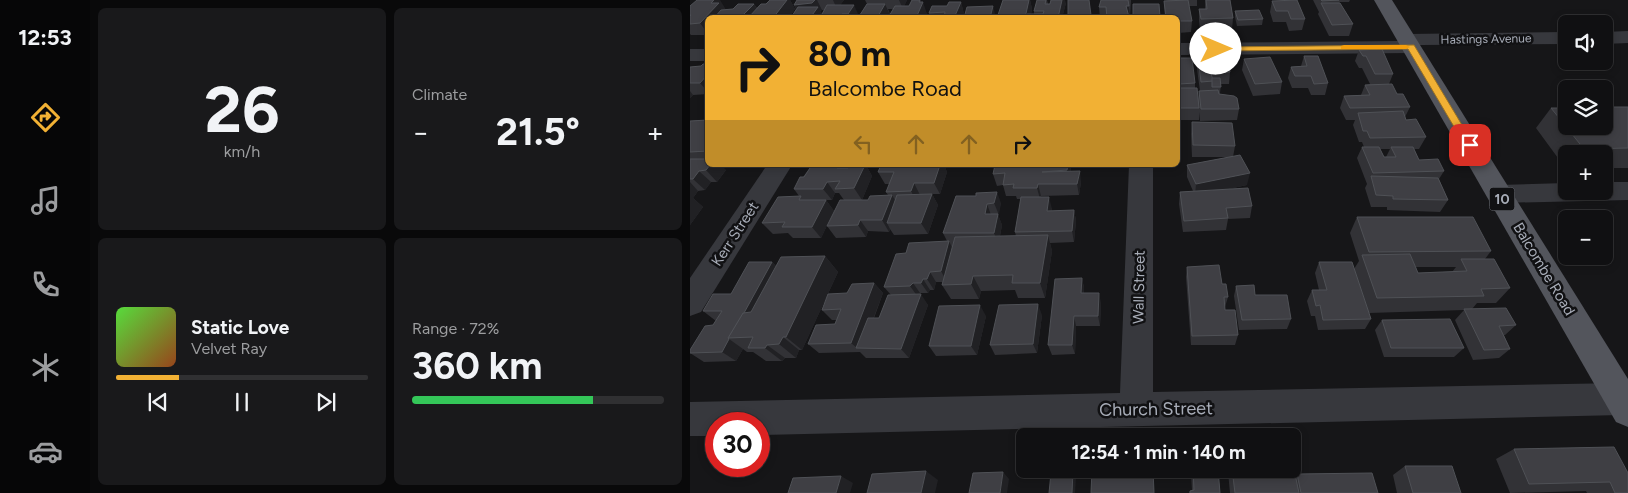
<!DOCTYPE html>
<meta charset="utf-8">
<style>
body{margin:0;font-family:Figtree,sans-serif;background:#19191b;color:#f1f3f6;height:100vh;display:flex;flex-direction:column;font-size:19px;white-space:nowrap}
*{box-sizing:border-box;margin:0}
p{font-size:16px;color:#9c9d9f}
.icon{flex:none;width:28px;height:28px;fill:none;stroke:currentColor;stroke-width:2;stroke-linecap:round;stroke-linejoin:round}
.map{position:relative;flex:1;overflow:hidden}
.panel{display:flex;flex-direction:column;gap:8px;padding:8px;background:#09090a;width:600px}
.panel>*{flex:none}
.guide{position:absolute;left:15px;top:15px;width:475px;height:152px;border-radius:8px;box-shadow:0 2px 8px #0003,0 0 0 1px #303032;background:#f2b134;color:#111;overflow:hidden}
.buttons{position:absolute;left:868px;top:15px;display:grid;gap:10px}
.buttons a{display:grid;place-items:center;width:55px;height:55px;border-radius:8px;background:#101012;box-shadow:0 2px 8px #0003,0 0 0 1px #303032;font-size:25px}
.speed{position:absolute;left:15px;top:412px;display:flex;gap:10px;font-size:25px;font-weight:700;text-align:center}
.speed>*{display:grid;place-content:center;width:65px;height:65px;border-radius:50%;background:#101012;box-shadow:0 2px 8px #0003,0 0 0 1px #303032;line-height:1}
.speed .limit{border:8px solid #d22;background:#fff;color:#111}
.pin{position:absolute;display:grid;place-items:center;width:42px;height:42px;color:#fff;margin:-21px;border-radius:10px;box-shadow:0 2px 8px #0006}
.me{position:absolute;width:55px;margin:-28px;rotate:90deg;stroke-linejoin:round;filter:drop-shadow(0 0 4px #0008)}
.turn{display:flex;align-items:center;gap:18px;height:105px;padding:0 20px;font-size:22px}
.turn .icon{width:65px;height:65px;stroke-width:2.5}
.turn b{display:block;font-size:35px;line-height:42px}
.lanes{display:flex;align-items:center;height:48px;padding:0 20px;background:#0003;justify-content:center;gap:25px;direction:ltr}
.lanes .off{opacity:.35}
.big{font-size:38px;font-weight:700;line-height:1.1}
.panel .tile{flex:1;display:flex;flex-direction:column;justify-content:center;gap:8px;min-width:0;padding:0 18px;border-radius:8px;background:#19191b}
.panel .dial{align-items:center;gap:0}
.dial b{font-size:65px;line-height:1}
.song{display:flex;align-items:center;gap:15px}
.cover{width:60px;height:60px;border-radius:8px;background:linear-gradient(135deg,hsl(110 70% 55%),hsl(20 70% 35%))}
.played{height:5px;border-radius:2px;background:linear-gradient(90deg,#f2b134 25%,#303032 25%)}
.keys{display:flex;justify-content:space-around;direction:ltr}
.heat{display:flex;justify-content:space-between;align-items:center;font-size:28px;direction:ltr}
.charge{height:8px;border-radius:4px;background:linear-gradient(90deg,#34c759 72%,#303032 0)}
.panel .tiles{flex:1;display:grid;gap:8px;grid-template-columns:repeat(2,1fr)}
.trip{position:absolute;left:326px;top:428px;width:285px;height:50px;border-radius:8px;background:#101012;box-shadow:0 2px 8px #0003,0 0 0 1px #303032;font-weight:700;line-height:50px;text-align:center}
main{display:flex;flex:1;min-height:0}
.tabs{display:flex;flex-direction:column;width:90px;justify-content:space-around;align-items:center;background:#060607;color:#9c9d9f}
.tabs .icon{width:35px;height:35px}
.tabs .on{color:#f2b134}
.tabs b{font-size:22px;color:#f1f3f6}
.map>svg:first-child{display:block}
</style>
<main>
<nav class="tabs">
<b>12:53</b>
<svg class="icon on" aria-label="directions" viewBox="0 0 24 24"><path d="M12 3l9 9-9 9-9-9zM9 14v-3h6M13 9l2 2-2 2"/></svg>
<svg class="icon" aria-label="music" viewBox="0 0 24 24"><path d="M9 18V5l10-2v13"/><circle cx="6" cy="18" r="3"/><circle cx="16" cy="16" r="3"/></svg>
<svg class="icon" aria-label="phone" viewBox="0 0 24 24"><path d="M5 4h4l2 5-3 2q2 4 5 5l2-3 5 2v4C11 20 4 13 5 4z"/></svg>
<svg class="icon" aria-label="climate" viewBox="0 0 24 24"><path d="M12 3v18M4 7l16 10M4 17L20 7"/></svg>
<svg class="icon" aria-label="car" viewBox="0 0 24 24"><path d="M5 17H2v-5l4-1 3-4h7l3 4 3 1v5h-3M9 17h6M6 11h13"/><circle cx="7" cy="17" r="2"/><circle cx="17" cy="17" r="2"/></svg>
</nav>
<section class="panel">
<div class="tiles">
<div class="tile dial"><b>26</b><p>km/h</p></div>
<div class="tile"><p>Climate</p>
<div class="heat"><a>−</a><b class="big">21.5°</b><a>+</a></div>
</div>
<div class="tile">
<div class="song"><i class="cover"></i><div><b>Static Love</b><p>Velvet Ray</p></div></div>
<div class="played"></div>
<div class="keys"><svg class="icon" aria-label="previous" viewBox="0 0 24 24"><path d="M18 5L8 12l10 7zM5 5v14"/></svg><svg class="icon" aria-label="pause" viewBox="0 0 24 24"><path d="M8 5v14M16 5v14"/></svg><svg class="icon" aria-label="next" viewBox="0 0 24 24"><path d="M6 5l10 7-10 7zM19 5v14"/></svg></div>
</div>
<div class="tile"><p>Range · 72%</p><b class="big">360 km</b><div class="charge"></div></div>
</div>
</section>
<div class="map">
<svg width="938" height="493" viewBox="0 0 938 493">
<rect width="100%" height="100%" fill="#161618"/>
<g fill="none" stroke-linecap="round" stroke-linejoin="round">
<g fill="#37383d" fill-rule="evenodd">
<path d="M 938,31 L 938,43 L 914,44 L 914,32 Z"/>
<path d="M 876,32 L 876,44 L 730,45 L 728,51 L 721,53 L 488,55 L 488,43 L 709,41 L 710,36 L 717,34 Z"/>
<rect x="0" y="49" width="18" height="12"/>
<path d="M 77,165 L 102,165 L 11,312 L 0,316 L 0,278 Z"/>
<path d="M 439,165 L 463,165 L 463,392 L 931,383 L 938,385 L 938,413 L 931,415 L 69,435 L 69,424 L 26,424 L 26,436 L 0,436 L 0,402 L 430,393 Z"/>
<path d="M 914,182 L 938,182 L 938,200 L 809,203 L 800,200 L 796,194 L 800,188 L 809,185 L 876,183 L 876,191 L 914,191 Z"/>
</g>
<path fill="#53555c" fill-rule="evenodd" d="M 684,0 L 702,0 L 938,379 L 938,427 L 926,422 Z"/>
</g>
<g fill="#323236" fill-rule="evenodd">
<path d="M 80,0 L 100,0 L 105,9 L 100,16 L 102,16 L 106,9 L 104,5 L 107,0 L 154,0 L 150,5 L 169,16 L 177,4 L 175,0 L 217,0 L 214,6 L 219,6 L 230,0 L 237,14 L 235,18 L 18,18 L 18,35 L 1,35 L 0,34 L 0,6 L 35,8 L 34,9 L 34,10 L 43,9 L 64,4 L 67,8 L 76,4 ZM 198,9 L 203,9 L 200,14 ZM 132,10 L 134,10 L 132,14 L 130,11 Z"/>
<path d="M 313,0 L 340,0 L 342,9 L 341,14 L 344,14 L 344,11 L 347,0 L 357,0 L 358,4 L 376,3 L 372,18 L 307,18 Z"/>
<path d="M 378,0 L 399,0 L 401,18 L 379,18 Z"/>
<path d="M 411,0 L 441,0 L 440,17 L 439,18 L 410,18 L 409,7 Z"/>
<path d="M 478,0 L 507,0 L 507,6 L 499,6 L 502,21 L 501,32 L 488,33 L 488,18 L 475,18 L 474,1 Z"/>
<path d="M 515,0 L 540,0 L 543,18 L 542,30 L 510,30 L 509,21 L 509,9 L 515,9 Z"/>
<path d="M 623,0 L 660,0 L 659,2 L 649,2 L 663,24 L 659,36 L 639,36 L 628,14 L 629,12 Z"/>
<path d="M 582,1 L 615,19 L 612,30 L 599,31 L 596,22 L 583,22 L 580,12 Z"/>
<path d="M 271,2 L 274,14 L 273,18 L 240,18 L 239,13 L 257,6 Z"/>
<path d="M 545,11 L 573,19 L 572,25 L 547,26 L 545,17 Z"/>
<path d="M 669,50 L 703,74 L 699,84 L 707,94 L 720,107 L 715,117 L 716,120 L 736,137 L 729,149 L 724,149 L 729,160 L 754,171 L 749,179 L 758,200 L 750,212 L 697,210 L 697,207 L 681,207 L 675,188 L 677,184 L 667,158 L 672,147 L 674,147 L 672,142 L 669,142 L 663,125 L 665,120 L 656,120 L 650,108 L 654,96 L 671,95 L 675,85 L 680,84 L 672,68 L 669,68 L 665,61 ZM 690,149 L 700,149 L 696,157 L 694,157 Z"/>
<path d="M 614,56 L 638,83 L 635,95 L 621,95 L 618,88 L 602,88 L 598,78 L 601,67 L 611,66 Z"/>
<path d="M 488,58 L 505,83 L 505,88 L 508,99 L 509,91 L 510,91 L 507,69 L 508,58 L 522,61 L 540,72 L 539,84 L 531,84 L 530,93 L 529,93 L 549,109 L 547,120 L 510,121 L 509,112 L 509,120 L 488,120 Z"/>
<path d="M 554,59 L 592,82 L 590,94 L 563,96 L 552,70 Z"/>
<path d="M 18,64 L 18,94 L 3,95 L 0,98 L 0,67 L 11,66 Z"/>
<path d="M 938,107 L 938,168 L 914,168 L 914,154 L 876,154 L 876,169 L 846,128 L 861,108 Z"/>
<path d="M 18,120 L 18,165 L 36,170 L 27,182 L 21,182 L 15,190 L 8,191 L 3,198 L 13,207 L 0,225 L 0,121 Z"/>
<path d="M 502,122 L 545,146 L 543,157 L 557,185 L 534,190 L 562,206 L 560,218 L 538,219 L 536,230 L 493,232 L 489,204 L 490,192 L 503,191 L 497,177 L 497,165 L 539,157 L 502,157 L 501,134 Z"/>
<path d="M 122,165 L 152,165 L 154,168 L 158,168 L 159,165 L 176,165 L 182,176 L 172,200 L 154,200 L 149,193 L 145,193 L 142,200 L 136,200 L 144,211 L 131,238 L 103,238 L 98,233 L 83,234 L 72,223 L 109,196 L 104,189 Z"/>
<path d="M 191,165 L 254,165 L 257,172 L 250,194 L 242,194 L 248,205 L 238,234 L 204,235 L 200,229 L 199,232 L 178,231 L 176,237 L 146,238 L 137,226 L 178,200 L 198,195 L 196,192 L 200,184 L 195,184 L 188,172 Z"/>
<path d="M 305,165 L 380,165 L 381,171 L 391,182 L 389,195 L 351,196 L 350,197 L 362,209 L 362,211 L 384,210 L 386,221 L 384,242 L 360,243 L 362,251 L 355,298 L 328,298 L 325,290 L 291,291 L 289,299 L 261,299 L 252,285 L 253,282 L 246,282 L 244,290 L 240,290 L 238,293 L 230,293 L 229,294 L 238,305 L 219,358 L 176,358 L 170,352 L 129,353 L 118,344 L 145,324 L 146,320 L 142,320 L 132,310 L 157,293 L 184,283 L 193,293 L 184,318 L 189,318 L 201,295 L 194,287 L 216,253 L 257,241 L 253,233 L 266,196 L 311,203 L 308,215 L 312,225 L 310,236 L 326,236 L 325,232 L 331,199 L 327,199 L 326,196 L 316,196 L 313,185 L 307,186 L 303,174 Z"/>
<path d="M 667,217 L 801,251 L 795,259 L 820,288 L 806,303 L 787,303 L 782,309 L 826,325 L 815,335 L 814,335 L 820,349 L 809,358 L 783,360 L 765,320 L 774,310 L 679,313 L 681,319 L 675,329 L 628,330 L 625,316 L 621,316 L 617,301 L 622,290 L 629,290 L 625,273 L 629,262 L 664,269 L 669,261 L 660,233 ZM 726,267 L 766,267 L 762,272 L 728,273 Z"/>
<path d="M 135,256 L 148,272 L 112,350 L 109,350 L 106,358 L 95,358 L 92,361 L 76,361 L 63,352 L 57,352 L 53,349 L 46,361 L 14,362 L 0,353 L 0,350 L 23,325 L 26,321 L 13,311 L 41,294 L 82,262 L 86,266 Z"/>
<path d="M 497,267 L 532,284 L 538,297 L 535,307 L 535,310 L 548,335 L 545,345 L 501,345 L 496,277 Z"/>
<path d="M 392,278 L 394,288 L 394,293 L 411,303 L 410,326 L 386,326 L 385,354 L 362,355 L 358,345 Z"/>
<path d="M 546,286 L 565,295 L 601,319 L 597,329 L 549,330 L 544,296 Z"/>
<path d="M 352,315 L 347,353 L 305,355 L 300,345 Z"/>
<path d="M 296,316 L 287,355 L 246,356 L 239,346 Z"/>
<path d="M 692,320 L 774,348 L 764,357 L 694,357 L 685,330 Z"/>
<path d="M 824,449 L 938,473 L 938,493 L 897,493 L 896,491 L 820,493 L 806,459 Z"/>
<path d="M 715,466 L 771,493 L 707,493 L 703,475 Z"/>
<path d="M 502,469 L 528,469 L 530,493 L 499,493 L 500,491 L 502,490 L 501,474 Z"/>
<path d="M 539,469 L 602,469 L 606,476 L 607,474 L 688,493 L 540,493 L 538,472 Z"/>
</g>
<g fill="#212124">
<path d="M 24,0 L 30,0 L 35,8 L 34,9 L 37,14 L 34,18 L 18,18 L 18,34 L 10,23 L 21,3 Z"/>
<path d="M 97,0 L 100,0 L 105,9 L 99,18 L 83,18 Z"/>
<path d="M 125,0 L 127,0 L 132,10 L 130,11 L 133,16 L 131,16 L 131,18 L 120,18 L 110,16 L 104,5 Z"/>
<path d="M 143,0 L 154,0 L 147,9 Z"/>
<path d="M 209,0 L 217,0 L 213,9 Z"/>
<path d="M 230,0 L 232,4 L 233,2 L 237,14 L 235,18 L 226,18 L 229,2 Z"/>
<path d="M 339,0 L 340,0 L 342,9 L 340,18 L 335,18 Z"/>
<path d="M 372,0 L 375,0 L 376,3 L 372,18 L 368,18 Z"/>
<path d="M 271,2 L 274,14 L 273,18 L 264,18 Z"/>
<path d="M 64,4 L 71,15 L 69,18 L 50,18 Z"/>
<path d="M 195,4 L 200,15 L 199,18 L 187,18 Z"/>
<path d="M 164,5 L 169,16 L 168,18 L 160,18 L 158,14 Z"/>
<path d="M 303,6 L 306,18 L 300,18 Z"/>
<path d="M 436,6 L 439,6 L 440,17 L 436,17 Z"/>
<path d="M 18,74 L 18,86 L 17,86 L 18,87 L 18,92 L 10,83 Z"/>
<path d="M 0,91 L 3,95 L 0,98 Z"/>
<path d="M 20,165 L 31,165 L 36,170 L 27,182 L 16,170 Z"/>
<path d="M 145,165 L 152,165 L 158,175 Z"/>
<path d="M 175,165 L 176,165 L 182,176 L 172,200 L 164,188 Z"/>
<path d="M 250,165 L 254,165 L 257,172 L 250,194 L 244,183 Z"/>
<path d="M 378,165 L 380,165 L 381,172 L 380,181 L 377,170 Z"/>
<path d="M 9,171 L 21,182 L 15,190 L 3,179 Z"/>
<path d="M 390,171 L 391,182 L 389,195 L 387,184 Z"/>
<path d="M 560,173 L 557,185 L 505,196 L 506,184 Z"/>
<path d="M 0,182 L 8,191 L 3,198 L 13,207 L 0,225 Z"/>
<path d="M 137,182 L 145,193 L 142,200 L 133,189 Z"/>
<path d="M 224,183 L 230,195 L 227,203 L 221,191 Z"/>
<path d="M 348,184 L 351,196 L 350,199 L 347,188 Z"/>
<path d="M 307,192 L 311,203 L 309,215 L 304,203 Z"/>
<path d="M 242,194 L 248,205 L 238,234 L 231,223 Z"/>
<path d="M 202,195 L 209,207 L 197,223 L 200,229 L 199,232 L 192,220 Z"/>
<path d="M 359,197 L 362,209 L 360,222 L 357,211 Z"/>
<path d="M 136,200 L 144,211 L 131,238 L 122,227 Z"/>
<path d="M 297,204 L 301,215 L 295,214 Z"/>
<path d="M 384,210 L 386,221 L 384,242 L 382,231 Z"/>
<path d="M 308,214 L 312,225 L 308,245 L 304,233 Z"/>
<path d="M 170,220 L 178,231 L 176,237 L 168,225 Z"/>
<path d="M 358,235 L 362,251 L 355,298 L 350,283 Z"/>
<path d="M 259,241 L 264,252 L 257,282 L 251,271 Z"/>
<path d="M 135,256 L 148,272 L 112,350 L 96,337 Z"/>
<path d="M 82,262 L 93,273 L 40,338 Z"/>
<path d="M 240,272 L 246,282 L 244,290 L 237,279 Z"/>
<path d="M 283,276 L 291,291 L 289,299 L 281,284 Z"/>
<path d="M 392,278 L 394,288 L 393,303 L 391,293 Z"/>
<path d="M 233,279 L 240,290 L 238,293 L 231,283 Z"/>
<path d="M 184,283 L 193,293 L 172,348 L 167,348 L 161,343 Z"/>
<path d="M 223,283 L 230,293 L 228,297 L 220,286 Z"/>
<path d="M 409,293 L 411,303 L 410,326 L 408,316 Z"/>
<path d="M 231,294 L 238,305 L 219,358 L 211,349 Z"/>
<path d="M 348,304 L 352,315 L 347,353 L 343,344 Z"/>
<path d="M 290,305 L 296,316 L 287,355 L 281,346 Z"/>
<path d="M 384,316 L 386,326 L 385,354 L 382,345 Z"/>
<path d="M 93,337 L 109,350 L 106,358 L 89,344 Z"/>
<path d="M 39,339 L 53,349 L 46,361 L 32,352 Z"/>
<path d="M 77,345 L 95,358 L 92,361 L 75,348 Z"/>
<path d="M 236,471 L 248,480 L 245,493 L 231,493 Z"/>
<path d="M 383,471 L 386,478 L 385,493 L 382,493 Z"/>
<path d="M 313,472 L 319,479 L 317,493 L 310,493 Z"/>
<path d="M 151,476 L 163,483 L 160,493 L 146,493 Z"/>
</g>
<g fill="#3f3f44" stroke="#4f5156">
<path d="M 7,0 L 24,0 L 21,3 L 29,3 L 10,23 L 0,24 L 0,16 L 1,15 L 0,15 L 0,6 Z"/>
<path d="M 80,0 L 97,0 L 83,18 L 58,18 L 71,4 L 76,4 Z"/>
<path d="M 107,0 L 125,0 L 122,3 L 104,5 Z"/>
<path d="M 222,0 L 230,0 L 229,2 L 233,2 L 226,18 L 198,18 L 205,6 L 219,6 Z"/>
<path d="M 313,0 L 339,0 L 335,18 L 307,18 Z"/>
<path d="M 347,0 L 356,0 L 355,4 L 360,4 L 361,0 L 372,0 L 368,18 L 336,18 L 337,14 L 353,14 L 354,11 L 344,11 Z"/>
<path d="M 378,0 L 399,0 L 401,15 L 378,16 Z"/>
<path d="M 411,0 L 438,0 L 439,6 L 436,6 L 439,17 L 417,18 L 416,7 L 409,7 Z"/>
<path d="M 498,0 L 502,21 L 488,21 L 488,18 L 476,18 L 474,1 Z"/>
<path d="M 516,0 L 540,0 L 543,18 L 511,19 L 509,9 L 517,9 Z"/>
<path d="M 607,0 L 615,19 L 601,19 L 598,11 L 586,11 L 582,1 Z"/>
<path d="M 631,0 L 649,0 L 632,1 Z"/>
<path d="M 259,2 L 271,2 L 264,18 L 254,18 L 255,12 L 239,13 L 242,6 L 257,6 Z"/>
<path d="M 631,3 L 650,3 L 663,24 L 642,25 Z"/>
<path d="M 48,4 L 64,4 L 50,18 L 24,18 L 31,10 L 43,9 Z"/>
<path d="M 177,4 L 195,4 L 187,18 L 168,18 Z"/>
<path d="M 443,4 L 469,4 L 470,17 L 443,17 Z"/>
<path d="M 137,5 L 164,5 L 158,14 L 152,14 L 149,18 L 137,18 L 137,16 L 131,16 Z"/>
<path d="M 303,6 L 300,18 L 274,18 L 277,7 Z"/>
<path d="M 108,7 L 128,7 L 120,18 L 87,18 L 88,16 L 102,16 Z"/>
<path d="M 569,10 L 573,19 L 548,20 L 545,11 Z"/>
<path d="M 692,49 L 703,74 L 685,74 L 676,56 L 673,56 L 669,50 Z"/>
<path d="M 614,56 L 628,56 L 638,83 L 624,84 L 621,76 L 605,76 L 601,67 L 617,66 Z"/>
<path d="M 580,57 L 592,82 L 565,84 L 554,59 Z"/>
<path d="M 488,58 L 502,58 L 505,83 L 489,84 L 488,74 Z"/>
<path d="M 508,58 L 521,58 L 522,61 L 538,61 L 540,72 L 521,73 L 523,81 L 511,82 Z"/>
<path d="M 13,64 L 18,64 L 18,74 L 10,83 L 0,83 L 0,67 L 11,66 Z"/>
<path d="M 522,78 L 530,78 L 531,87 L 522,87 Z"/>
<path d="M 702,84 L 707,94 L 713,94 L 720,107 L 660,108 L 654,96 L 680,95 L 675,85 Z"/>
<path d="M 488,88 L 507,88 L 509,108 L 488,108 Z"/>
<path d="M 528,90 L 529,94 L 544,96 L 547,98 L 549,109 L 511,109 L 509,91 Z"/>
<path d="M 914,107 L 938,107 L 938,148 L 894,149 L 861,108 L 876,108 L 876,126 L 914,126 Z"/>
<path d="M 713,111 L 716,120 L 726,119 L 736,137 L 680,138 L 677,131 L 673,131 L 668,113 Z"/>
<path d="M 18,120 L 18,151 L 0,152 L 0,121 Z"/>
<path d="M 502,122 L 542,123 L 545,146 L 503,145 Z"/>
<path d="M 672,147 L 689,147 L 694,157 L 706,157 L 701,147 L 723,147 L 729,160 L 748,159 L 754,171 L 683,173 Z"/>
<path d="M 550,155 L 560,173 L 506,184 L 497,165 Z"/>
<path d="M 0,159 L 18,159 L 18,165 L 20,165 L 16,170 L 9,171 L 3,179 L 0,179 Z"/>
<path d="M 122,165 L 149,165 L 147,168 L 158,168 L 159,165 L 175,165 L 164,188 L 145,189 L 150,181 L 137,182 L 133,189 L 104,189 L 110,177 L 114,177 Z"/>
<path d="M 191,165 L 250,165 L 244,183 L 224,183 L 221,191 L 196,192 L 204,172 L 188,172 Z"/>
<path d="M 305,165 L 378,165 L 377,170 L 352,172 L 390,171 L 387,184 L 348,184 L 347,188 L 323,188 L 324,184 L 313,185 L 315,173 L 303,174 Z"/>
<path d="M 681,176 L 748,178 L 758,200 L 703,199 L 703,196 L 686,195 Z"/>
<path d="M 558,188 L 562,206 L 536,208 L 538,218 L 494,221 L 490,192 Z"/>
<path d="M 307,192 L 304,203 L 297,204 L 295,214 L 308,214 L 304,233 L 253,233 L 266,196 L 286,196 L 286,193 Z"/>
<path d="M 242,194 L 231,223 L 197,223 L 207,195 Z"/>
<path d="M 202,195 L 192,220 L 170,220 L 168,225 L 137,226 L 150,200 L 178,200 L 180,196 Z"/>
<path d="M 111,196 L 109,200 L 136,200 L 122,227 L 92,227 L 95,222 L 72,223 L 88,197 Z"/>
<path d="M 331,197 L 359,197 L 357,211 L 384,210 L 382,231 L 325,232 Z"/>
<path d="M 667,217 L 783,217 L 801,251 L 679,252 Z"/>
<path d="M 358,235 L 350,283 L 322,283 L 323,275 L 283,276 L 281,284 L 252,285 L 265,237 Z"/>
<path d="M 259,241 L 251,271 L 240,272 L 237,279 L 233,279 L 231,283 L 223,283 L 220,286 L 194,287 L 206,254 L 216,253 L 219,243 Z"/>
<path d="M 720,254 L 728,273 L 777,271 L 771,259 L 804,259 L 820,288 L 791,289 L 794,296 L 687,298 L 672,255 Z"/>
<path d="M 135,256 L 96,337 L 93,337 L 89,344 L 77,345 L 75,348 L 58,348 L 63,337 L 38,338 L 53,313 L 61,312 L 91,257 Z"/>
<path d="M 59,262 L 82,262 L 54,313 L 53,313 L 38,338 L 39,339 L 32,352 L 0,353 L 0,350 L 15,326 L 23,325 L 32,311 L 13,311 L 23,294 L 41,294 Z"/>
<path d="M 629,262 L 662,262 L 681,319 L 633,320 L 630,305 L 626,306 L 622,290 L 637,290 Z"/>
<path d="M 529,265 L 532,284 L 536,284 L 538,297 L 534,297 L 535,310 L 545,310 L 548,335 L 502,336 L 497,267 Z"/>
<path d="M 392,278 L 391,293 L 409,293 L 408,316 L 384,316 L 382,345 L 358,345 L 365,279 Z"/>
<path d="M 184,283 L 161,343 L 118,344 L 126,325 L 145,324 L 151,309 L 132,310 L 138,294 L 157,293 L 162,284 Z"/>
<path d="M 564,285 L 565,295 L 597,295 L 601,319 L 552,320 L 546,286 Z"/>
<path d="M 231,294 L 211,349 L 166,348 L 178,318 L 189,318 L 198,295 Z"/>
<path d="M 348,304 L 343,344 L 300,345 L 309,305 Z"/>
<path d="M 290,305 L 281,346 L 239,346 L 249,306 Z"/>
<path d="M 816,308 L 826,325 L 809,326 L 820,349 L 794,350 L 774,309 Z"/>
<path d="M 760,319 L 774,348 L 701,348 L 692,320 Z"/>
<path d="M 924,447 L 938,473 L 938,493 L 925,493 L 920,482 L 839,484 L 824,449 Z"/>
<path d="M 602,460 L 609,493 L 545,493 L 542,469 L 602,469 Z"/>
<path d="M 715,466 L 762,466 L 771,493 L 723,493 Z"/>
<path d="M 402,469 L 463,469 L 464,493 L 401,493 Z"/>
<path d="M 503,469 L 528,469 L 530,493 L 500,493 L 500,491 L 504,490 Z"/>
<path d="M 236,471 L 231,493 L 177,493 L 182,474 Z"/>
<path d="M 383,471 L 382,493 L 359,493 L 361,473 Z"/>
<path d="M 313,472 L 310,493 L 279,493 L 283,473 Z"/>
<path d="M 682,473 L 688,493 L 611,493 L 607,474 Z"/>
<path d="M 151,476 L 146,493 L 98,493 L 103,478 Z"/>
</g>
<path fill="#f2b134" stroke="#9d7322" d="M 724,45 L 784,145 L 783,147 L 776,147 L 718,49 L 526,51 L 522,49 L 526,47 Z"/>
<path fill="#f59e0b" d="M 654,45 L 716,45 L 720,47 L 716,49 L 651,49 L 651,46 Z"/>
<g text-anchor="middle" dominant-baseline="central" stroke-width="5" stroke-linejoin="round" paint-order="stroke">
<g font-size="12" fill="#a8adb8" stroke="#111113">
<text transform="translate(796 39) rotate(-1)">Hastings Avenue</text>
</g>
<rect fill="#111113" stroke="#7b7e86" stroke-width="1" x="799.5" y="187.5" width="25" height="23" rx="4"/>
<g font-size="14" font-weight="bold" fill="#a8adb8">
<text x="812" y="199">10</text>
</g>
<g font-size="15" fill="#a8adb8" stroke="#111113">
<text transform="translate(45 234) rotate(-57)">Kerr Street</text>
<text transform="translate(854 269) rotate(59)">Balcombe Road</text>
<text transform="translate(449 287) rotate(-89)">Wall Street</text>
</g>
<g font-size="18" fill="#a8adb8" stroke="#111113">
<text transform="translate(466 409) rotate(-1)">Church Street</text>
</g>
</g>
</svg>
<div class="buttons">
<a><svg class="icon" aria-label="sound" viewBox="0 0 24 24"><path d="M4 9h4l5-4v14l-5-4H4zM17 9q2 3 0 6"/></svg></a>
<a><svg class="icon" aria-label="layers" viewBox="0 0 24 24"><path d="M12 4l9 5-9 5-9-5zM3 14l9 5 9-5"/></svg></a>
<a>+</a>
<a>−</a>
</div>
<div class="speed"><div class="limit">30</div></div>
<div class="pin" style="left:780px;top:145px;background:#d93025"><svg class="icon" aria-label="arrive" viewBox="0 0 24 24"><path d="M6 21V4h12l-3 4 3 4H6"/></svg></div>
<svg class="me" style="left:526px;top:49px" viewBox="-20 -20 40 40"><circle r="19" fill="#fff"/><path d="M0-13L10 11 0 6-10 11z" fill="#f2b134"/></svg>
<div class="trip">12:54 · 1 min · 140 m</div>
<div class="guide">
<div class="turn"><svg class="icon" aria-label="right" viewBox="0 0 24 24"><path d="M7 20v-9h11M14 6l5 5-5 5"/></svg><div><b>80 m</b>Balcombe Road</div></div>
<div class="lanes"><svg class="icon off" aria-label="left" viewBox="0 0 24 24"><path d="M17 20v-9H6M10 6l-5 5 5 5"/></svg><svg class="icon off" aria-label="ahead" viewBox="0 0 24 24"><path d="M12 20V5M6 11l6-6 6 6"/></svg><svg class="icon off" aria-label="ahead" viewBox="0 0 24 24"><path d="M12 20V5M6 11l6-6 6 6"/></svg><svg class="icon" aria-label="right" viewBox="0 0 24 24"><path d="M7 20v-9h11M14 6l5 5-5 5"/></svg></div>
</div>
</div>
</main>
